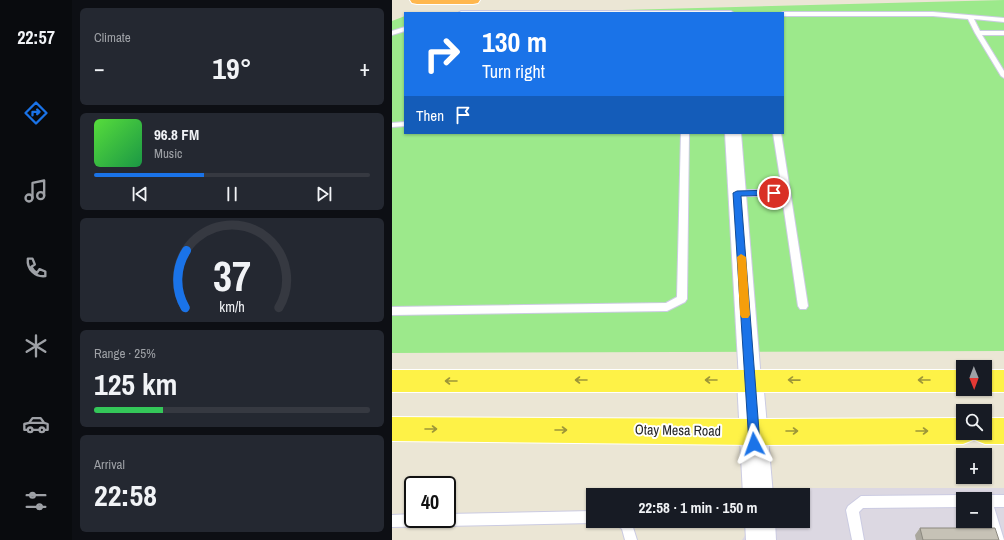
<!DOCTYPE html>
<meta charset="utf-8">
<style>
body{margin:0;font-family:"Archivo Narrow",sans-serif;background:#242831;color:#f1f3f6;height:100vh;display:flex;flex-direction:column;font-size:15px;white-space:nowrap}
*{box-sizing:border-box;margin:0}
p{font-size:13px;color:#9ea1a6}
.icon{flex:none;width:22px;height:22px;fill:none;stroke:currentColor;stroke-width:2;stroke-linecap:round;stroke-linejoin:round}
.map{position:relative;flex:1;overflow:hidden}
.drawer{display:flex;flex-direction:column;gap:8px;padding:8px;background:#0d0f14;width:320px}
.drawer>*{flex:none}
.hud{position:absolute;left:12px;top:12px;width:380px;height:122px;border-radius:0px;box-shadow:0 1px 3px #0004;background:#1a73e8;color:#fff;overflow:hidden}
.needle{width:26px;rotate:179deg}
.fabs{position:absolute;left:564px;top:360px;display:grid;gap:8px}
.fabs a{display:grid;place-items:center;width:36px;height:36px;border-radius:0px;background:#171b24;box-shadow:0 1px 3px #0004;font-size:20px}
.speed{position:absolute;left:12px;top:476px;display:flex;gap:8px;font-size:20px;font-weight:700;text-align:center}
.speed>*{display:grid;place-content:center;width:52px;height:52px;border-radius:50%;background:#171b24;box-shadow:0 1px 3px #0004;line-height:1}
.speed .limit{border:2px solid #111;border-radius:6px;background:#fff;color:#111}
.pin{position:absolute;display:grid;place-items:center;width:34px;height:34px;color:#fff;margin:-17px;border:2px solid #fff;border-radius:50%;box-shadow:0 1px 4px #0007}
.me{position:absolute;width:44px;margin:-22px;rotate:356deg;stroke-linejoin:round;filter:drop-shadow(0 0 3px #0008)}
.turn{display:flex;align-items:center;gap:14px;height:84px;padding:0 12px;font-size:18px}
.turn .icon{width:52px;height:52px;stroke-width:2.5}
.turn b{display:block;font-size:28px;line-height:34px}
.then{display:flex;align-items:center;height:38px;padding:0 12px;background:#0003;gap:8px;font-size:15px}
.big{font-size:30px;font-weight:700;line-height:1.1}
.drawer .tile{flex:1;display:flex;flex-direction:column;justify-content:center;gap:6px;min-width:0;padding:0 14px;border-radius:6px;background:#242831}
.drawer .dial{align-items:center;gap:0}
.dial svg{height:104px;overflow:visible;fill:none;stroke:#363941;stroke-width:7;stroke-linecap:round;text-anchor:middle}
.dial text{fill:#f1f3f6;stroke:none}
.song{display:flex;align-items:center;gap:12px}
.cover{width:48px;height:48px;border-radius:6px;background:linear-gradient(135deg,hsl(110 70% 55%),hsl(140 70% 35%))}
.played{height:4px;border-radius:2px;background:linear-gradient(90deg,#1a73e8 40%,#363941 40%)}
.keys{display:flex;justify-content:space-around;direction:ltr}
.heat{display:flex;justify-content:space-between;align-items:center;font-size:22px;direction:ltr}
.charge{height:6px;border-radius:3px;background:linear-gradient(90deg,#34c759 25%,#363941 0)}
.trip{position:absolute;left:194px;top:488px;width:224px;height:40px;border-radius:0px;background:#171b24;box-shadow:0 1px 3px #0004;font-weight:700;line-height:40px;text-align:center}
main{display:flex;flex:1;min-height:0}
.tabs{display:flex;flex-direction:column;width:72px;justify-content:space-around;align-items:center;background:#090b0e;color:#9ea1a6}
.tabs .icon{width:28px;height:28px}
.tabs .current{color:#1a73e8}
.tabs b{font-size:18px;color:#f1f3f6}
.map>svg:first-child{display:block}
</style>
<main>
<nav class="tabs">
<b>22:57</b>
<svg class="icon current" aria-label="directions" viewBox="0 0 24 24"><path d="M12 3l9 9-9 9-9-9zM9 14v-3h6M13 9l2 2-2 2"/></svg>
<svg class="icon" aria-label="music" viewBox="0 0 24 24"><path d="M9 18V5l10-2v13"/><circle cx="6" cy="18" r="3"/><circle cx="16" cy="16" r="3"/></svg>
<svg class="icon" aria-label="phone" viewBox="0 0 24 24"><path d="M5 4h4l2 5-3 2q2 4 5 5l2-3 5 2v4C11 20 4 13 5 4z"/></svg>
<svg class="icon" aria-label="climate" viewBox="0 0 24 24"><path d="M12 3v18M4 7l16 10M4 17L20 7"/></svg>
<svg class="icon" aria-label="car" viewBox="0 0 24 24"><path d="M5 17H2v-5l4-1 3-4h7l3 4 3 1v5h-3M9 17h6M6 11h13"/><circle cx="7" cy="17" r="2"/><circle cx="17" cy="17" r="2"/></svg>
<svg class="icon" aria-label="filters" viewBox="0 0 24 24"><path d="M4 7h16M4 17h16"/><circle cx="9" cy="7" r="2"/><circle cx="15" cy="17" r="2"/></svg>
</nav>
<section class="drawer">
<div class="tile"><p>Climate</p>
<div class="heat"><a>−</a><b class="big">19°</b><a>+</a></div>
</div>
<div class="tile">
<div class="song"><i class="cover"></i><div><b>96.8 FM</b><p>Music</p></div></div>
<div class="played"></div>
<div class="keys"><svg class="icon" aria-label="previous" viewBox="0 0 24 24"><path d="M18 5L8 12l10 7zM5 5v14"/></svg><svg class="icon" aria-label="pause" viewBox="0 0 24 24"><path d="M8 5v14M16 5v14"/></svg><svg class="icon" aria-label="next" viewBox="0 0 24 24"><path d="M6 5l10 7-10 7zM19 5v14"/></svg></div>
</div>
<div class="tile dial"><svg viewBox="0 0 100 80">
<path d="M14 69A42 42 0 1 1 86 69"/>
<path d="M14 69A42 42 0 0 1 15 25" stroke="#1a73e8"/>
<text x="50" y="56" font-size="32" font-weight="700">37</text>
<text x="50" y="72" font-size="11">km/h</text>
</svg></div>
<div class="tile"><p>Range · 25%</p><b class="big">125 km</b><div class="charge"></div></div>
<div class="tile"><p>Arrival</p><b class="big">22:58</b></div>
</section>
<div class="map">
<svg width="612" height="540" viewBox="0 0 612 540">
<rect width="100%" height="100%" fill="#ebe6d5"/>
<path fill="#dcd8e2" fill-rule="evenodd" d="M 387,488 L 612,488 L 612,540 L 350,540 L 363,521 L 411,521 L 411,495 L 382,495 ZM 571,499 L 593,499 L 593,521 L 571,521 Z"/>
<path fill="#9ce98b" d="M 612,0 L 612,351 L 0,353 L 0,21 L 13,16 L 13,133 L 391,133 L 391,13 L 117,13 Z"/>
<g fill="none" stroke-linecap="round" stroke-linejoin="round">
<defs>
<g id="service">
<path d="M 69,11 L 339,11 L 342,13 L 66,13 Z"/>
<path d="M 391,12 L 541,12 L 612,18 L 612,22 L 582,19 L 588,31 L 612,31 L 612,35 L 590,35 L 612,71 L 612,78 L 609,76 L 583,33 L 576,19 L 541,16 L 391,16 L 391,13 L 389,13 Z"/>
<path d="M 13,27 L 13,31 L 0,35 L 0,31 Z"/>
<path d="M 13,122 L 13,126 L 0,127 L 0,123 Z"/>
<path d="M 289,133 L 297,133 L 295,299 L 293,302 L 275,311 L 0,315 L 0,307 L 274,303 L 285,297 Z"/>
<path d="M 381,133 L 389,133 L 416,306 L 414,309 L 408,309 L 406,306 L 390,196 L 345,196 L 341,193 L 345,190 L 390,190 Z"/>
<path d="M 571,495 L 575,497 L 576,499 L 571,499 L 571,507 L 471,508 L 467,512 L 472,540 L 460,540 L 454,510 L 456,506 L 469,496 Z"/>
<path d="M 593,495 L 612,495 L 612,507 L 602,507 L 612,540 L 600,540 L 593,518 L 593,499 L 588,499 L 589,497 Z"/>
<path d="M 201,511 L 201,521 L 205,521 L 201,523 L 0,527 L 0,515 L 21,514 L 21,519 L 55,519 L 55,514 Z"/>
<path d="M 223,521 L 239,521 L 245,540 L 233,540 L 230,529 L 225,525 Z"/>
</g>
<path id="minor" d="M 333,133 L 349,133 L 369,380 L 366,387 L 358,390 L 350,387 L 347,380 Z"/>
<g id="tertiary">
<path d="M 358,369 L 367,372 L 371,380 L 381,495 L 351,495 L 345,380 L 349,372 Z"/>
<path d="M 353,521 L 383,521 L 384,540 L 354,540 Z"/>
</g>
<g id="primary">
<path d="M 0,370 L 571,370 L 571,389 L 580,389 L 571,392 L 0,392 Z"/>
<path d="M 593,370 L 612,370 L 612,392 L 593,392 L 584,389 L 593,389 Z"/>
<path d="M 0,417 L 361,419 L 571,418 L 571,433 L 593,433 L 593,418 L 612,418 L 612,444 L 593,444 L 583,440 L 582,437 L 581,440 L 571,444 L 361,445 L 0,441 Z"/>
</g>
<path id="motorway" d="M 18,0 L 88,0 L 86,3 L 81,4 L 25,4 L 20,3 Z"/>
</defs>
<use href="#service" stroke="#cbcbe2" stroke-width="2"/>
<use href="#minor" stroke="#cbcbe2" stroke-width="2"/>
<use href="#tertiary" stroke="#cbcbe2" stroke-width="2"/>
<use href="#primary" stroke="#fff" stroke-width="2"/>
<use href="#motorway" stroke="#fff" stroke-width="2"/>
<use href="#service" fill="#fff" fill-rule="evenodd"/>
<use href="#minor" fill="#fff" fill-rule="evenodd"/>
<use href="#tertiary" fill="#fff" fill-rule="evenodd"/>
<use href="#primary" fill="#fef247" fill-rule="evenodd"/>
<use href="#motorway" fill="#ffb74d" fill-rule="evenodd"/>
</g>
<path fill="#aaa79d" d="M 528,528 L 607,540 L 524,540 L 523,535 Z"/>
<path fill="#c6c2b6" stroke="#8b887f" d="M 528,528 L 603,528 L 607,540 L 531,540 Z"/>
<defs><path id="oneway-shaft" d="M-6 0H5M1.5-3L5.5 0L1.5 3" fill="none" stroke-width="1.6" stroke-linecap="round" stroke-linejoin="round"/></defs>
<g stroke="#9d9638">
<use href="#oneway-shaft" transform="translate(189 380) rotate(180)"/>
<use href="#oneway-shaft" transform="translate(319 380) rotate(180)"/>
<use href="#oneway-shaft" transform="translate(402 380) rotate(-179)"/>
<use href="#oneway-shaft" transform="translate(532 380) rotate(-180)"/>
<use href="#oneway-shaft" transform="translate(59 381) rotate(180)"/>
<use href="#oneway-shaft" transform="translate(39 429)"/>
<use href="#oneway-shaft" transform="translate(169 430)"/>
<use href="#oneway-shaft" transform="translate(400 431)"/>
<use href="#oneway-shaft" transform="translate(530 431)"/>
</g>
<path fill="#1a73e8" stroke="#114b97" d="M 382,190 L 385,191 L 385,195 L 349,196 L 368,444 L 366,448 L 362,450 L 358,448 L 357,444 L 341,193 L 345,191 Z"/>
<path fill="#f59e0b" d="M 349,254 L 354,257 L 358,315 L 356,318 L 350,318 L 348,315 L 345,257 Z"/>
<g text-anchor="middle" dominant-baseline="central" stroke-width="4" stroke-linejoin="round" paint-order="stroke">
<g font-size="14" fill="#262626" stroke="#fff">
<text transform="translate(286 430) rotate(1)">Otay Mesa Road</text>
</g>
</g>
</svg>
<div class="fabs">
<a><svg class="needle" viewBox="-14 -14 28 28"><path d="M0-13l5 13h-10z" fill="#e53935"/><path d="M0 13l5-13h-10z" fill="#9ea1a6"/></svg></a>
<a><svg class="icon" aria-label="search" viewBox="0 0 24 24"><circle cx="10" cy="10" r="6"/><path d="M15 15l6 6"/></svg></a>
<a>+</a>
<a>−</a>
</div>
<div class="speed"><div class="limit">40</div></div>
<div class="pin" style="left:382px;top:193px;background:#d93025"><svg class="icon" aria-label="arrive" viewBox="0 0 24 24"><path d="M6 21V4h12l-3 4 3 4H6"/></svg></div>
<svg class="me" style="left:362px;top:444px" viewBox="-20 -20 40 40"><path d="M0-17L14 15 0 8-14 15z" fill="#1a73e8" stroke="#fff" stroke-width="4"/></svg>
<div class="trip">22:58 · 1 min · 150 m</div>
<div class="hud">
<div class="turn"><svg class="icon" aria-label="right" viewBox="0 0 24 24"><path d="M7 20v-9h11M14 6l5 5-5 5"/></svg><div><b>130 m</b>Turn right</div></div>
<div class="then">Then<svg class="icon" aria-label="arrive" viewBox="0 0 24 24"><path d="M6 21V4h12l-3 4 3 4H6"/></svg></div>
</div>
</div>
</main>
